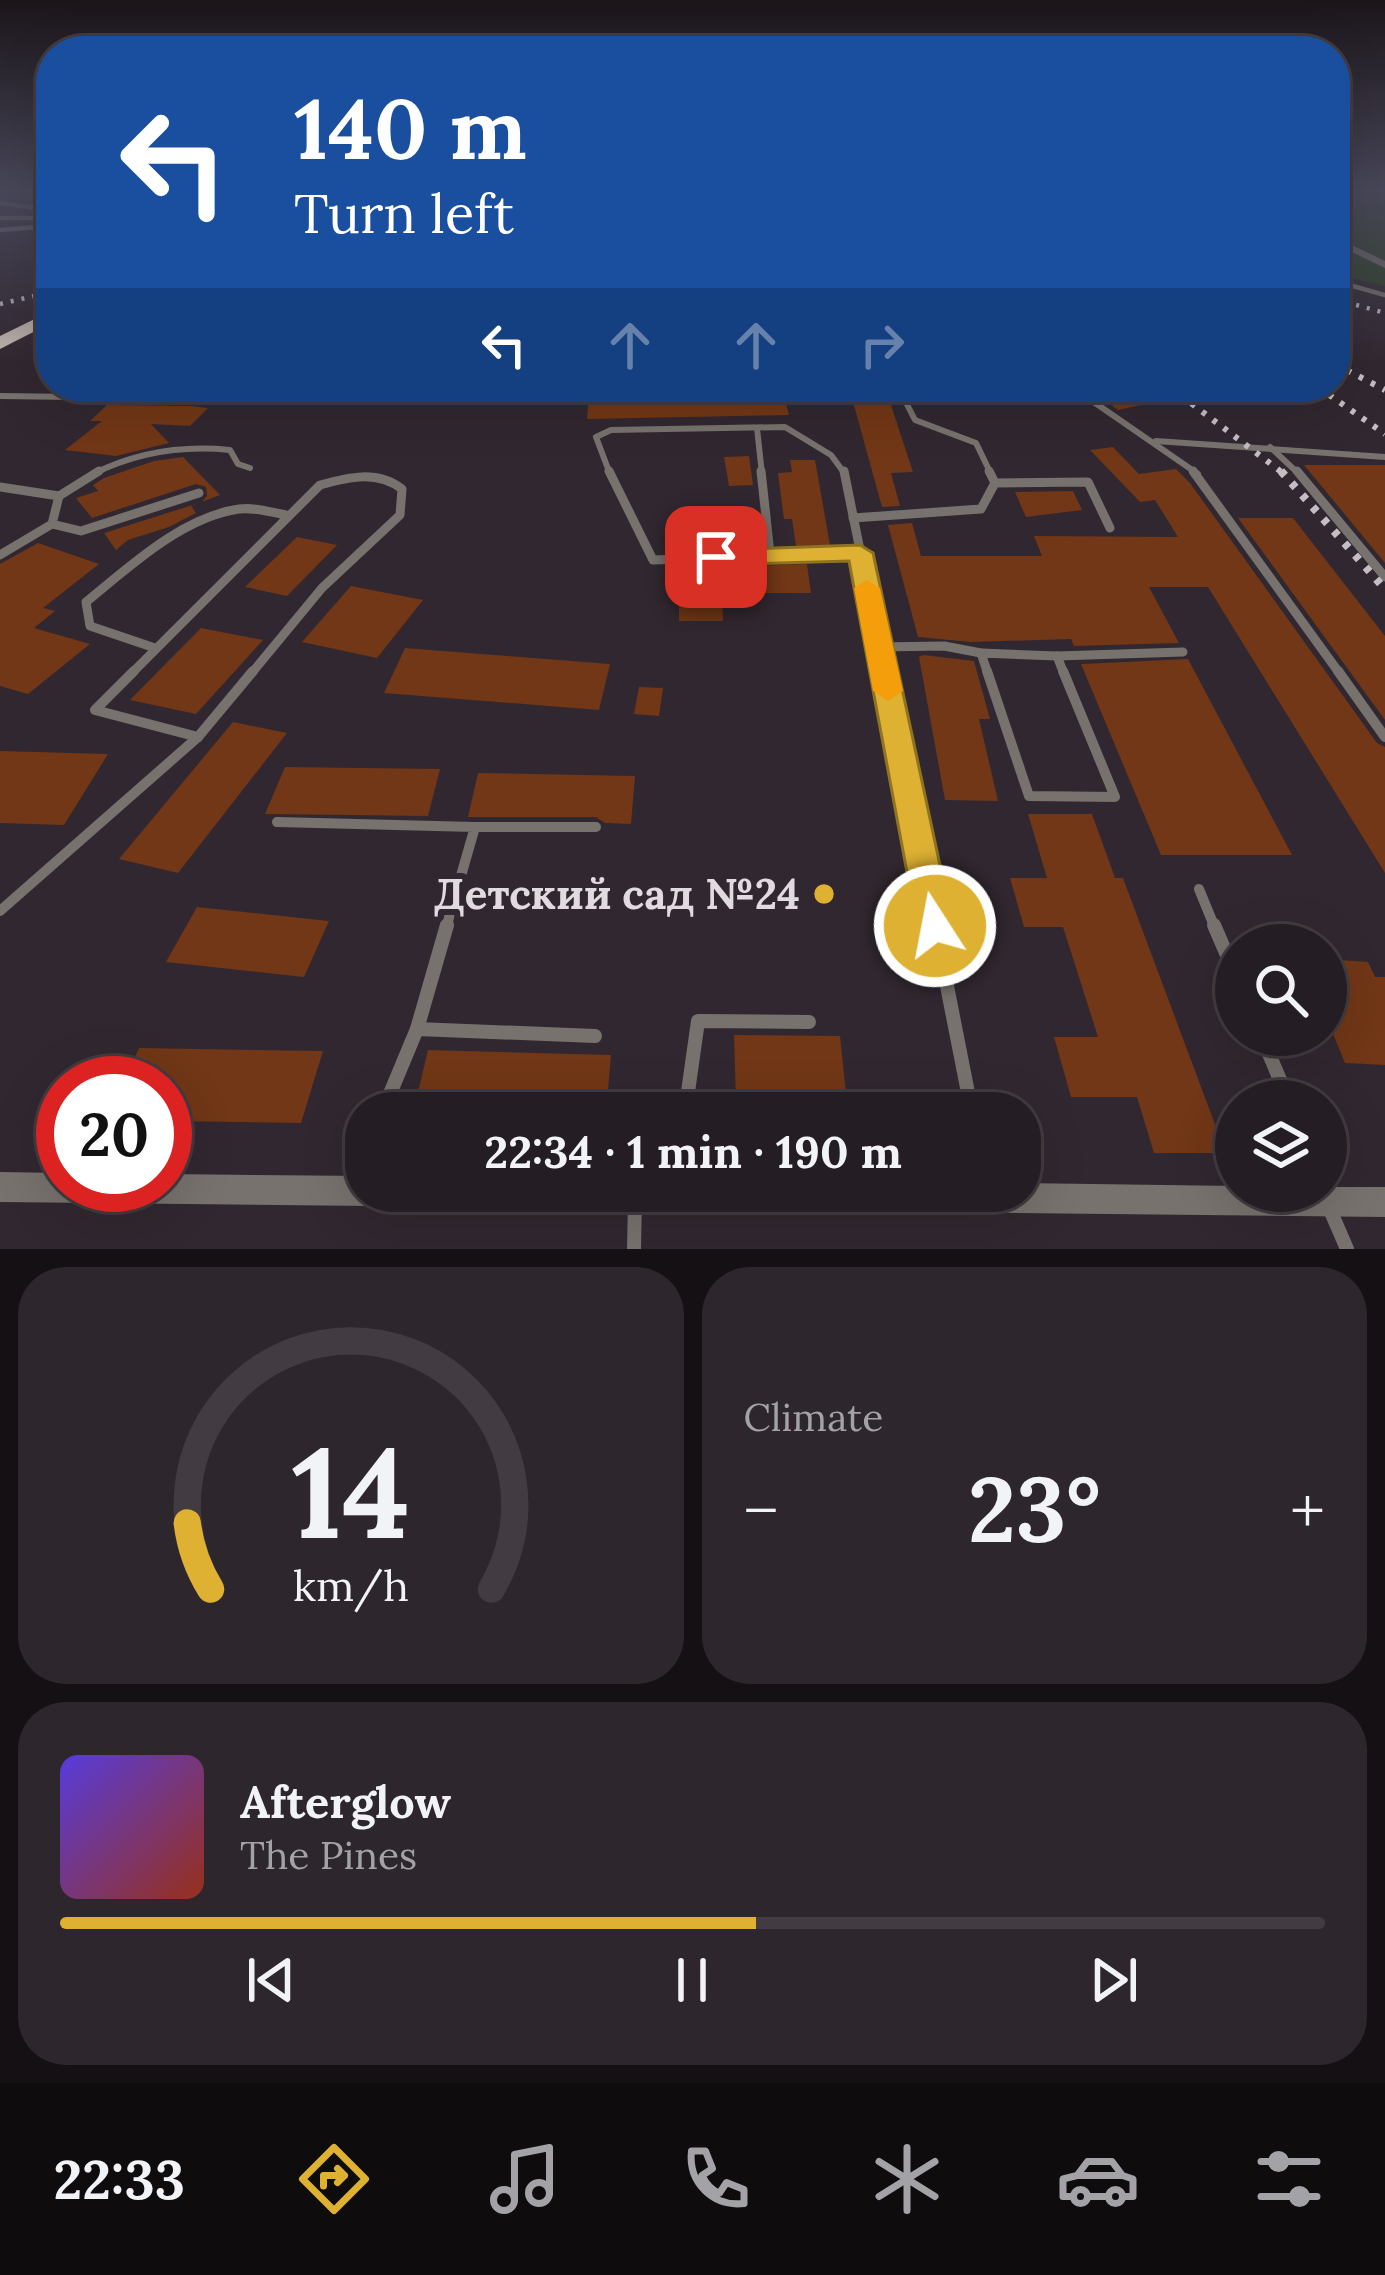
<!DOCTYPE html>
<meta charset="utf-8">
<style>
body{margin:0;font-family:Lora,serif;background:#2d262c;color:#f1f3f6;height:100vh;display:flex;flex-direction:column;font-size:45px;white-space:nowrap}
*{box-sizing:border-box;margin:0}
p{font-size:39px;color:#a3a2a6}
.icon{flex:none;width:66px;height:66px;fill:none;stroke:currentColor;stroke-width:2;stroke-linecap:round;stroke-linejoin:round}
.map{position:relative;height:1249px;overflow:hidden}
.panel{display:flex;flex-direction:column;gap:18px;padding:18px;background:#141014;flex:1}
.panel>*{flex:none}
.hud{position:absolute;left:36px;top:36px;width:1314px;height:366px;border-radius:48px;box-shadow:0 12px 48px #0002,0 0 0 3px #423b41;background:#1a4fa0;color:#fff;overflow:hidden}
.tools{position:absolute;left:1215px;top:924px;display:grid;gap:24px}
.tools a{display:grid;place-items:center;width:132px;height:132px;border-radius:50%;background:#251d24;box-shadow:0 12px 48px #0002,0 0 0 3px #423b41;font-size:60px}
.speed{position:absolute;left:36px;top:1056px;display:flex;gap:24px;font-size:60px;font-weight:700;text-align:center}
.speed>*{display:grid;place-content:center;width:156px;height:156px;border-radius:50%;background:#251d24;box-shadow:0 12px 48px #0002,0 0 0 3px #423b41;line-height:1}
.speed .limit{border:18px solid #d22;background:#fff;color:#111}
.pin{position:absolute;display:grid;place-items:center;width:102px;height:102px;color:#fff;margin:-51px;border-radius:24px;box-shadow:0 6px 18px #0006}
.me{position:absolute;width:132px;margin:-66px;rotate:349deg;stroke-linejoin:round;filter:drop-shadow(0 0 9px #0008)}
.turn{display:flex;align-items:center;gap:42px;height:252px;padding:0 60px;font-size:54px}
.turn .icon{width:156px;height:156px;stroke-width:2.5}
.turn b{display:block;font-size:84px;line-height:102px}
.lanes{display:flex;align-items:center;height:114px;padding:0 60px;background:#0003;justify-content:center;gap:60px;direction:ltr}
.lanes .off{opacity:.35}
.big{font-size:90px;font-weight:700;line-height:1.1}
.panel .widget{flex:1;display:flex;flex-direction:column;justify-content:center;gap:18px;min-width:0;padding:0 42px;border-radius:48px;background:#2d262c}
.panel .dial{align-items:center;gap:0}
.dial svg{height:312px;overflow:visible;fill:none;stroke:#423b41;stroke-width:7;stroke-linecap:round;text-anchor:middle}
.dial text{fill:#f1f3f6;stroke:none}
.song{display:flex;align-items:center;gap:36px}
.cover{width:144px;height:144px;border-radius:18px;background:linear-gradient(135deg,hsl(250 70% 55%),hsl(10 70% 35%))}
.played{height:12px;border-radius:6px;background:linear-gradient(90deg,#deb133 55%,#423b41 55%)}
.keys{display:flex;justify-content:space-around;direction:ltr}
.heat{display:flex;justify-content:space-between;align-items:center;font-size:66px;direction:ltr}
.panel .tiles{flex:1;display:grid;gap:18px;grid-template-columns:1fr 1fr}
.widget:last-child{grid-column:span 2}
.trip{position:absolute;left:345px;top:1092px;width:696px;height:120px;border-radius:48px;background:#251d24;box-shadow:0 12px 48px #0002,0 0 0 3px #423b41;font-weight:700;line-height:120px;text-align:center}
.tab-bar{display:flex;height:192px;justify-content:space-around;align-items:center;background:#0f0c0e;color:#a3a2a6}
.tab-bar .icon{width:84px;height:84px}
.tab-bar .selected{color:#deb133}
.tab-bar b{font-size:54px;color:#f1f3f6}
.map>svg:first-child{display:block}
</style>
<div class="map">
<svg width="1385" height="1249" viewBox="0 0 1385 1249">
<rect width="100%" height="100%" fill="#312730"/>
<path fill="#2b3f1f" d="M 1335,191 L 1385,191 L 1385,286 L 1335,274 Z"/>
<g fill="#713716">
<path d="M 849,387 L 885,387 L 913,472 L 891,473 L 900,506 L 882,507 Z"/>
<path d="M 1085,387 L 1186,387 L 1187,395 L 1118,410 Z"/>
<path d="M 783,392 L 789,415 L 587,419 L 589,395 Z"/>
<path d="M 107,405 L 191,406 L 208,408 L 190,426 L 151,424 L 169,443 L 116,456 L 65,450 L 102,421 L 90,421 Z"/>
<path d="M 1113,447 L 1139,474 L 1176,469 L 1190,483 L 1377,743 L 1385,747 L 1385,873 L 1208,587 L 1149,587 L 1179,643 L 1074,646 L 1071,639 L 971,642 L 918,637 L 888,525 L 912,523 L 921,556 L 1042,556 L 1034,536 L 1178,537 L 1155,500 L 1140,502 L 1090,450 Z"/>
<path d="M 749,456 L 753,485 L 729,486 L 724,457 Z"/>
<path d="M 183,457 L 220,495 L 191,506 L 196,513 L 169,527 L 128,540 L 116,550 L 104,533 L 202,502 L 207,496 L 206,487 L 196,484 L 92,518 L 76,498 L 98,491 L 93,485 L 104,478 L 154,461 Z"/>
<path d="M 790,460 L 815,460 L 830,545 L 796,546 L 792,519 L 784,519 L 778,473 L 792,472 Z"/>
<path d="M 1304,465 L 1385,465 L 1385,563 Z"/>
<path d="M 1073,491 L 1082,510 L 1026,517 L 1015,492 Z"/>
<path d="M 1238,518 L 1293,518 L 1385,636 L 1385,720 Z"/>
<path d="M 297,537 L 337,545 L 287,596 L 245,587 Z"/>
<path d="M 38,543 L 99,564 L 43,608 L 55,611 L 34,628 L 90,644 L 28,694 L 0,686 L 0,564 Z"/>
<path d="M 807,564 L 811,593 L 747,593 L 745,566 Z"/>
<path d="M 351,586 L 423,600 L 377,658 L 302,642 Z"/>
<path d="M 722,592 L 723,621 L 679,621 L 679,593 Z"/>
<path d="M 201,628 L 263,640 L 196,714 L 130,700 Z"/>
<path d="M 405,648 L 610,664 L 599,710 L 384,693 Z"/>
<path d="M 923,655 L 974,661 L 990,719 L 979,719 L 998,801 L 945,800 L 919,657 Z"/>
<path d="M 1188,659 L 1292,855 L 1161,855 L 1081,664 Z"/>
<path d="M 639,687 L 663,688 L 659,716 L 634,714 Z"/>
<path d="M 233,722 L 287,733 L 178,873 L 119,859 Z"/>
<path d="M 0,751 L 108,754 L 64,825 L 0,823 Z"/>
<path d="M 285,767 L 440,769 L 428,816 L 265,814 Z"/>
<path d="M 478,773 L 635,776 L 631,824 L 605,823 L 596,817 L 468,817 Z"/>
<path d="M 1028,814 L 1092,814 L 1115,878 L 1123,878 L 1216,1127 L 1236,1127 L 1236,1153 L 1154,1153 L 1137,1097 L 1071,1097 L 1054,1037 L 1098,1037 L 1063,927 L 1024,927 L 1010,878 L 1047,878 Z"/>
<path d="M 197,907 L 329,921 L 304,977 L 166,962 Z"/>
<path d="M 1326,959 L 1368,962 L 1375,977 L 1385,977 L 1385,1065 L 1345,1063 L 1326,1017 Z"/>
<path d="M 734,1035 L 840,1036 L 847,1103 L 736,1102 Z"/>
<path d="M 139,1048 L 323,1051 L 301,1123 L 165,1121 L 165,1083 L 123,1083 Z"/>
<path d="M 428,1050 L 611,1055 L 606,1113 L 413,1113 Z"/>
</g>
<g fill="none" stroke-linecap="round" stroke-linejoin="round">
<g stroke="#77726d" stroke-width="4.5">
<path d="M 0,203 L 51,210"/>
<path d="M 0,218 L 51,218"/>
<path d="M 0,230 L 51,226"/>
<path d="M 1335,281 L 1385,295"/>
</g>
<g stroke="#77726d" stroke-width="6">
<path d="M 898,387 L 915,420 L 976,443 L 991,474"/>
<path d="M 1072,387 L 1198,474"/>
<path d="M 0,396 L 221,399"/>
<path d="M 757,428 L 762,474"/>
<path d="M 1156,441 L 1385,457"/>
<path d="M 1270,447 L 1299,474"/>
<path d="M 93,474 C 137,452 181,445 230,450 L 238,464 L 250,468"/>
<path d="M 610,474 L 596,437 L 611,430 L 785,427 L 831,455 L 845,474"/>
</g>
<g stroke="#77726d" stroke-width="9">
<path d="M 609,471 L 653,560 L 860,553"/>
<path d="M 761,471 L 770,554"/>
<path d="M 844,471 L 885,674"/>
<path d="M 989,471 L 995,483"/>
<path d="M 1193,471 L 1340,674"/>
<path d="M 1297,471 L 1385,577"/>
<path d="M 0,487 L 59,496 L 99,471"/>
<path d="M 59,496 L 52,524 L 81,531 L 199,493"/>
<path d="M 853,518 L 981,509 L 995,483 L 1088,482 L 1110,528"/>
<path d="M 0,555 L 52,524"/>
<path d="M 879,647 L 944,646 L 981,653"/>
<path d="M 155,648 L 90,626 L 86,602 C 129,567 182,517 239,509 C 254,507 271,512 286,515"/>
<path d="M 1057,656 L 1064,674"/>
<path d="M 1057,656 L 1183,652"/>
<path d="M 131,674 L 320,485 C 349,477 377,470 402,489 L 400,515 L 322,588 L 251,674"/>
<path d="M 988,674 L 981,653 L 1057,656"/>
</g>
<g stroke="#77726d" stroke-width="10">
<path d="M 134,671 L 95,710 L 198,737 L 253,671"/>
<path d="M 884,671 L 935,928"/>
<path d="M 987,671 L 1029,796 L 1115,797 L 1063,671"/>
<path d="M 1338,671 L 1385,737"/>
<path d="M 277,822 L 475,827 L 446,928"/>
<path d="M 475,827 L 596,827"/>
<path d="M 1199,889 L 1215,928"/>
<path d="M 0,911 L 198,737"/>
</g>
<g stroke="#77726d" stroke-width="14">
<path d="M 935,925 L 972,1113"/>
<path d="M 1214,925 L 1236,976"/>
<path d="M 417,1029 L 595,1036"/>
<path d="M 1261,1035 L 1289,1101"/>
<path d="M 382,1113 L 417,1029 L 447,925"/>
<path d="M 685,1113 L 698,1021 L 809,1022"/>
<path d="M 352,1186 L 366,1152"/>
<path d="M 1322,1191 L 1347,1249"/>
<path d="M 634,1249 L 635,1200"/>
</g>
<g fill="#77726d" fill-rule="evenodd">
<path d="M 1335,237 L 1385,261 L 1385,268 L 1335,244 Z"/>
<path d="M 0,1172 L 63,1173 L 63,1185 L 165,1185 L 165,1174 L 366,1176 L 366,1191 L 1020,1191 L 1020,1183 L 1236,1186 L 1236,1191 L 1326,1191 L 1326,1187 L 1385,1187 L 1385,1217 L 0,1202 Z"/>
</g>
<path fill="#c4b9af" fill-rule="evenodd" d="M 51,311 L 51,323 L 0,349 L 0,336 Z"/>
<g stroke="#c4bdc3" stroke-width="4.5" stroke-dasharray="3 8" stroke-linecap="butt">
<path d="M 1335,299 L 1385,313"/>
<path d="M 0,304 L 51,292"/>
</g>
<g stroke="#c4bdc3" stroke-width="6" stroke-dasharray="4.5 9" stroke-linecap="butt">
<path d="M 1335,364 L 1385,390"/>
<path d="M 1170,387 L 1284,474"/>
<path d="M 1318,387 L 1385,434"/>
</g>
<path stroke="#c4bdc3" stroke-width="8" stroke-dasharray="6 10" stroke-linecap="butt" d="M 1281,471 L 1385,589"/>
</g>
<linearGradient id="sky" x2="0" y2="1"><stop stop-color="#1b151a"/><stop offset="0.52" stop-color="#484759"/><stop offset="1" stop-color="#484759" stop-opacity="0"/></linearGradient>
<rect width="1385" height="366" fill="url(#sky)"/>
<path fill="#deb133" stroke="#907321" stroke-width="3" d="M 860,545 L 873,553 L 953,926 L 948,938 L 935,942 L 922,938 L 917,926 L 849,561 L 716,565 L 703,557 L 716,550 Z"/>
<path fill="#f59e0b" d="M 867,580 L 880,588 L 903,691 L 888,701 L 873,691 L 854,588 Z"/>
<circle fill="#deb133" stroke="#312730" stroke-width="4.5" cx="824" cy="894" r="12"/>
<g text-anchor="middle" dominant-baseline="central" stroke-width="12" stroke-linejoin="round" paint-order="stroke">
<g font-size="42" font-weight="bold" fill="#e1dae0" stroke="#312730" text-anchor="end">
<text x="800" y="894">Детский сад №24</text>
</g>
</g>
</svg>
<div class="tools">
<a><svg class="icon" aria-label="search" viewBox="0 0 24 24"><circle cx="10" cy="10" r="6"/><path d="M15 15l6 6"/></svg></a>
<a><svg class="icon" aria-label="layers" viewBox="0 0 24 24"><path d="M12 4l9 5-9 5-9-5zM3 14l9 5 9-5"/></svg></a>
</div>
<div class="speed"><div class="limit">20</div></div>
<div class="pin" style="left:716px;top:557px;background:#d93025"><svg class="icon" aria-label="arrive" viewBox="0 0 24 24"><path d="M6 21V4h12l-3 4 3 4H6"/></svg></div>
<svg class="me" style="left:935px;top:926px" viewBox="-20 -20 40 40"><circle r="17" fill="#deb133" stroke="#fff" stroke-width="3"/><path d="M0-11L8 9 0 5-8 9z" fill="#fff"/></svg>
<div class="trip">22:34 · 1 min · 190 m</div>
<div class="hud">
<div class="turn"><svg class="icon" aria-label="left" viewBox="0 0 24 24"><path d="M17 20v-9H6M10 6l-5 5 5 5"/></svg><div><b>140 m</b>Turn left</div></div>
<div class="lanes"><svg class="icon" aria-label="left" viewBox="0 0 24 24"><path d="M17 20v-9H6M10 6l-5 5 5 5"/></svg><svg class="icon off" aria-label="ahead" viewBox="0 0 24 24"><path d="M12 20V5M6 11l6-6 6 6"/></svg><svg class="icon off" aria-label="ahead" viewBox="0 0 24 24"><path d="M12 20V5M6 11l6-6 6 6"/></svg><svg class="icon off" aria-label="right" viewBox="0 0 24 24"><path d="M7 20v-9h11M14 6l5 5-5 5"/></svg></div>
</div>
</div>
<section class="panel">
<div class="tiles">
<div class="widget dial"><svg viewBox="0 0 100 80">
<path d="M14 69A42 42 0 1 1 86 69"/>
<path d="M14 69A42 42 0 0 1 8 52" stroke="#deb133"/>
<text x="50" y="56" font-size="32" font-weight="700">14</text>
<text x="50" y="72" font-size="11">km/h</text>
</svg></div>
<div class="widget"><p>Climate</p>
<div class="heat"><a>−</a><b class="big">23°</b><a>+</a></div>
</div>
<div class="widget">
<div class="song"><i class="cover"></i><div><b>Afterglow</b><p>The Pines</p></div></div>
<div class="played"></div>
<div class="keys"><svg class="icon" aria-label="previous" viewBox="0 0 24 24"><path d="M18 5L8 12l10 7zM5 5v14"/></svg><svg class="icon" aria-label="pause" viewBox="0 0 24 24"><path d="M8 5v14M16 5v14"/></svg><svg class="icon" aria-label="next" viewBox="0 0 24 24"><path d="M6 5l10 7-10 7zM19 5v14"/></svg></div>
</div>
</div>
</section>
<nav class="tab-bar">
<b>22:33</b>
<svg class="icon selected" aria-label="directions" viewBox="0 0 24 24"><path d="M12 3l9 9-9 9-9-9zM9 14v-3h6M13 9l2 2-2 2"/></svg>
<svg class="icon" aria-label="music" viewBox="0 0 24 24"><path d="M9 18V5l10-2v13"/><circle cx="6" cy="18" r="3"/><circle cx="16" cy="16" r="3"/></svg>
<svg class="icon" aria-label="phone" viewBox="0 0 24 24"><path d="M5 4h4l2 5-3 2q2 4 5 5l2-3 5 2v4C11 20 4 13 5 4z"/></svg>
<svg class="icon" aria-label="climate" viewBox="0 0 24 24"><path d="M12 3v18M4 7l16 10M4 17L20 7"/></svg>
<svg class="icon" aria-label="car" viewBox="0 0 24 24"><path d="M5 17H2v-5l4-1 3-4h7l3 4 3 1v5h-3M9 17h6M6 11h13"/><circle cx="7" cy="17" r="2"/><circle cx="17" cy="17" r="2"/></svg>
<svg class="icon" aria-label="filters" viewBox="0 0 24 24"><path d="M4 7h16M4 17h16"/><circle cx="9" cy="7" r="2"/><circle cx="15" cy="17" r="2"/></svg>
</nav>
